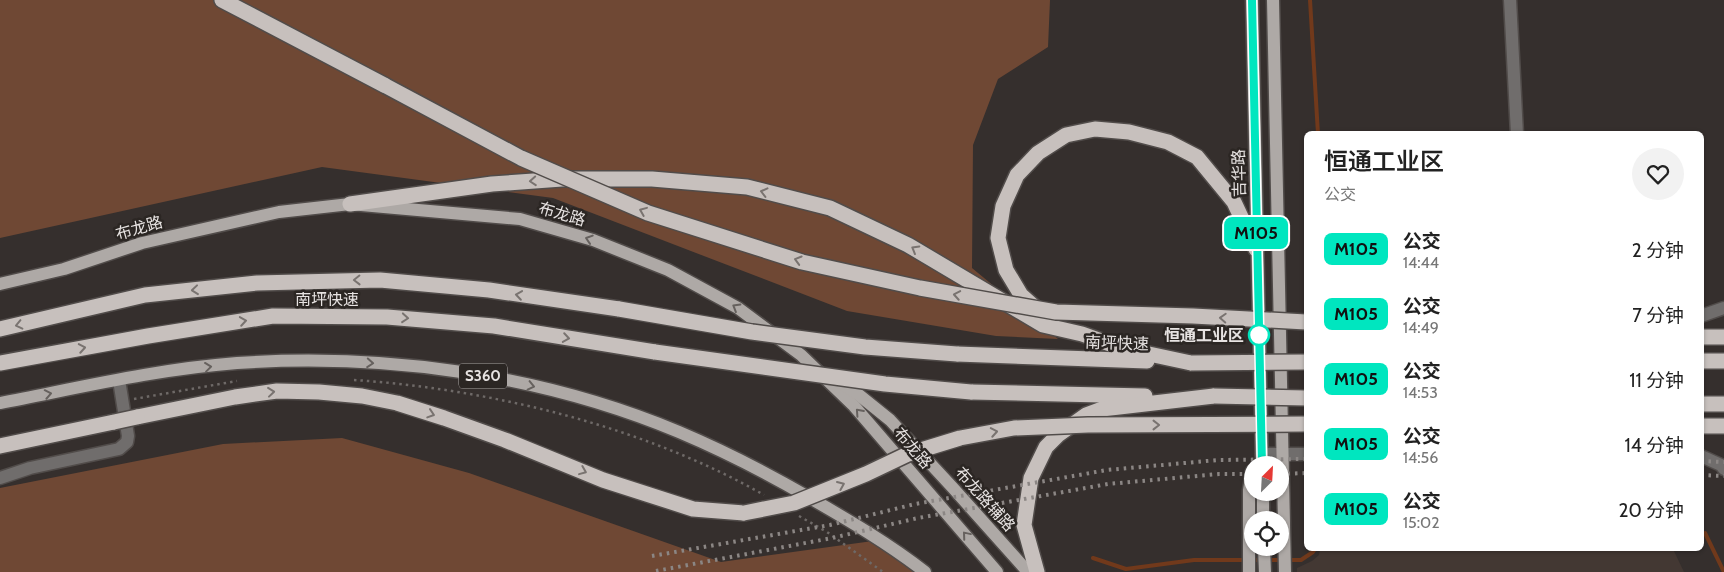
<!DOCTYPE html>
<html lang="zh">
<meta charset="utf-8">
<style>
body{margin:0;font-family:Cabin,"Noto Sans SC",sans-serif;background:#f2f2f2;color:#222;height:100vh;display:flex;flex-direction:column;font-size:19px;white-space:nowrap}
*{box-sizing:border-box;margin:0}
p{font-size:16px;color:#767676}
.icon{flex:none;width:28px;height:28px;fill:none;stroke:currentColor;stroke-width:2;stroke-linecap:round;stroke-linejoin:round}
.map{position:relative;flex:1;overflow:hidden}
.details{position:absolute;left:1304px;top:131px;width:400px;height:420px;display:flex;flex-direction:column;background:#fff;border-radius:8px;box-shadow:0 1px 4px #0004}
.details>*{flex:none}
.badge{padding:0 10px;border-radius:8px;font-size:18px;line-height:32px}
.needle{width:32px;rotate:24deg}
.fabs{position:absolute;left:1244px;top:456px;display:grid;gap:10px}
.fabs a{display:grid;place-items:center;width:45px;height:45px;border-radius:50%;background:#fff;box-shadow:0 1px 4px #0004;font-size:25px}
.map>.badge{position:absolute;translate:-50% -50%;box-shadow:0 0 0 2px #fff}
.round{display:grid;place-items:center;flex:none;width:52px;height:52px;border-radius:26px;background:#f2f2f2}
.headline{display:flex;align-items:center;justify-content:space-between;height:85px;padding:0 20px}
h1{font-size:24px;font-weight:600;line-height:38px}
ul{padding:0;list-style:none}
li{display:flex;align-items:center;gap:15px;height:65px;padding:0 20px}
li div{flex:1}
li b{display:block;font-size:19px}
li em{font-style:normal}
li .badge{min-width:55px;font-weight:700;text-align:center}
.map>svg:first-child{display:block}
.built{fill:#433833}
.green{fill:#6f4834}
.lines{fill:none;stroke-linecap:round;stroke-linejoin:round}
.stream{stroke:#71391b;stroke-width:4}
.minor-casing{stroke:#514c4a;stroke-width:15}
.major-casing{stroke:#514c4a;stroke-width:15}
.highway-casing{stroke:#514c4a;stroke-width:18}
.path{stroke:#6e6967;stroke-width:2.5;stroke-dasharray:2.5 4;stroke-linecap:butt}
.minor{stroke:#706d6c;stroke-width:12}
.major{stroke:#aea9a6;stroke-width:12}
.highway{stroke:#c7c0bd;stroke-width:15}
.rail{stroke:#8b8684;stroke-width:4;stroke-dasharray:2.5 5;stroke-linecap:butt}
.highway-bridge-casing{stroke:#514c4a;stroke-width:18;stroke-linecap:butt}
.highway-bridge{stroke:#c7c0bd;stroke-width:15}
.oneway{stroke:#797370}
.oneway2{stroke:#66615e}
.line-casing{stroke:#fff;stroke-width:11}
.line{stroke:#00e6bf;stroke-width:8}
.stop-dot{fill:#fff;stroke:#00e6bf;stroke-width:2.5}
.labels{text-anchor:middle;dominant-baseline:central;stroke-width:5;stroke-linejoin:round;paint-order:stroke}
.shield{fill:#2b2623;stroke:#afaaa9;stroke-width:1}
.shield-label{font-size:15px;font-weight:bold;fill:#e7e3e2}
.street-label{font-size:16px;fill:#e7e3e2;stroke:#2b2623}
.stop-label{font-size:16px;font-weight:bold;fill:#e7e3e2;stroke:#2b2623;text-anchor:end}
</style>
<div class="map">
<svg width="1724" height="572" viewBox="0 0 1724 572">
<rect width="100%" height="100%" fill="#352f2d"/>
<!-- built -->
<path class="built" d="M1320,549H1673L1684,572H1297V568L1312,561L1319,555Z"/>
<!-- green -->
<g class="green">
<path d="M0,0H1050L1048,47L998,79L973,145L972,268L1058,339L996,336L847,311L553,198L322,167L0,238Z"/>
<path d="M342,438L469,473L721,562L880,540L917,572H0V488L223,444Z"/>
</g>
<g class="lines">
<!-- stream -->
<g class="stream">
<path d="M1310,0L1318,134"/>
<path d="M1705,533L1724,572"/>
<path d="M1093,558L1126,569L1194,560H1301L1313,552L1315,549"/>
</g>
<defs>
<g id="minor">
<path d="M1510,0L1517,134"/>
<path d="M1701,316L1724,308"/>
<path d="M1262,454H1306"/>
<path d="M1701,456L1721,465L1724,469"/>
<path d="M0,478L30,468L119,449L127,442L128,436L119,380"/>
</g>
<g id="major">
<path d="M1252,0L1262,465"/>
<path d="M1273,0L1285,572"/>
<path d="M0,284L64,269L142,243L279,212L350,204L520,219L593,240L668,270L738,308L801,355L854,406L997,572"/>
<path d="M832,377L859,395L890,420L953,488L1028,572"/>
<path d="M0,403C78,388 157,369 237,363C385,353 540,374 679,432C724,451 767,473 810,498C850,521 889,544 925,572"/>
<path d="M1263,492V520"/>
<path d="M1264,548L1265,572"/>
<path d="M1249,572V490L1252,471"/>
</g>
<g id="highway">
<path d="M222,0L386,86"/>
<path d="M350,204L492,184L562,179H652L747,187L830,208L908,245L1043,325L1082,334L1121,348L1191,363"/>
<path d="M1039,311L1021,295L1006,270L998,238L1003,206L1017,175L1038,153L1066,135L1095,129L1129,132L1168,142L1197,157L1234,202L1256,249"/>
<path d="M0,329L145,295L257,283L380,280L489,290L619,309"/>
<path d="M1701,337H1724"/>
<path d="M957,354L1147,361"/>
<path d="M1701,361H1724"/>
<path d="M0,363L148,336L273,316L387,317L494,326L655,352"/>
<path d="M971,392L1145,396"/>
<path d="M1701,404H1724"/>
<path d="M137,417L235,397L277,391L319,392L362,396L397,403L444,418L505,440L603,480L693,509L744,513"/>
<path d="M1701,426H1724"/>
<path d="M0,446L114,422"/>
<path d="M1037,572L1024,525L1031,478L1046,447L1058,435L1086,415L1102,409L1214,396"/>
</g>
</defs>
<!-- minor casing -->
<use href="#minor" class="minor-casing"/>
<!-- major casing -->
<use href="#major" class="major-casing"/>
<!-- highway casing -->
<use href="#highway" class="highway-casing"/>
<!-- path -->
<g class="path">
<path d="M354,380C491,389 645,427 764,495"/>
<path d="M134,399L237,381"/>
<path d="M799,516L827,532L883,572"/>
</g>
<!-- minor -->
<use href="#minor" class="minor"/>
<!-- major -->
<use href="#major" class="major"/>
<!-- highway -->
<use href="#highway" class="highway"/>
<!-- rail -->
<g class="rail">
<path d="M1701,461L1724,462"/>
<path d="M1280,474L1306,473"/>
<path d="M1701,475L1724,476"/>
<path d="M652,556L830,525L915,504L1107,470L1218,460L1306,459"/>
<path d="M656,571L832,538L918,518L1108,484L1219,474H1252"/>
</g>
<defs>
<g id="highway-bridge">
<path d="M386,86L521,158L648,213L802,262L920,288L1056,312L1193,316L1306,322"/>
<path d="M619,309L752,332L865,347L957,354"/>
<path d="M655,352L885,384L971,392"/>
<path d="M1191,363L1306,362"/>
<path d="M1214,396L1306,398"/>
<path d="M114,422L137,417"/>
<path d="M744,513L794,503L866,474L908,454L960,438L1014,428L1088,425L1306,424"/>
</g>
</defs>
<!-- highway-bridge casing -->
<use href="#highway-bridge" class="highway-bridge-casing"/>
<!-- highway-bridge -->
<use href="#highway-bridge" class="highway-bridge"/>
</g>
<!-- one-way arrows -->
<defs><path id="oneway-chevron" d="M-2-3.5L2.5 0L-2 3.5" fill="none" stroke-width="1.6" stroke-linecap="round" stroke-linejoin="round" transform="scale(1.25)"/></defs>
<g class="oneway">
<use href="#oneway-chevron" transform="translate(533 181) rotate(176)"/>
<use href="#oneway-chevron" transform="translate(764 192) rotate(-166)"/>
<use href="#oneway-chevron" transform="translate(643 211) rotate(-158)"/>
<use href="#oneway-chevron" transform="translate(915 249) rotate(-150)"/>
<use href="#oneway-chevron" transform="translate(798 260) rotate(-164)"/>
<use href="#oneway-chevron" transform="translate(357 280) rotate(179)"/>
<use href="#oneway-chevron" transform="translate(195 290) rotate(174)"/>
<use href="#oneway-chevron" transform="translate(519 295) rotate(-172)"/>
<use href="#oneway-chevron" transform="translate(957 295) rotate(-170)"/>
<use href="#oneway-chevron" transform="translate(405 318) rotate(5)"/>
<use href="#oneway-chevron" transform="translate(1223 318) rotate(-177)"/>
<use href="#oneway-chevron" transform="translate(243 321) rotate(-9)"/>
<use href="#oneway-chevron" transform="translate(19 325) rotate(167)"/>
<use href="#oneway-chevron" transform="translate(566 338) rotate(9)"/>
<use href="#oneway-chevron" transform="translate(82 348) rotate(-10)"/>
<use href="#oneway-chevron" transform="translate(271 392) rotate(-6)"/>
<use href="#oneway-chevron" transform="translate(431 414) rotate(18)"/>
<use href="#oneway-chevron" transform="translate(1156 425)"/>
<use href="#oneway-chevron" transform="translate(994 432) rotate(-10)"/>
<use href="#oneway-chevron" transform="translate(583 471) rotate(22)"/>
<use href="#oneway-chevron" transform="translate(841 485) rotate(-23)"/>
</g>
<g class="oneway2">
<use href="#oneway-chevron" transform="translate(589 239) rotate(-162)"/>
<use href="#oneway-chevron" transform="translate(736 307) rotate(-149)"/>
<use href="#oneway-chevron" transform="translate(370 363) rotate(4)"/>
<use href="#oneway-chevron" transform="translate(208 367) rotate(-7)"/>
<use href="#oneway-chevron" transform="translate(531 386) rotate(13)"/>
<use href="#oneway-chevron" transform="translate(48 394) rotate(-11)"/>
<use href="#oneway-chevron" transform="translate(859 412) rotate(-132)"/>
<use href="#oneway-chevron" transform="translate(966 535) rotate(-130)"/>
</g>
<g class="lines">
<defs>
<path id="line" d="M1252,0L1262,465"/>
</defs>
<!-- line casing -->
<use href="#line" class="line-casing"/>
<!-- line -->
<use href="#line" class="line"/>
</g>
<!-- markers -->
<circle class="stop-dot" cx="1259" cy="335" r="10"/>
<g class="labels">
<!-- shield labels -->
<rect class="shield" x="459" y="363.5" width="48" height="25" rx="4"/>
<g class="shield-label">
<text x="483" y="376">S360</text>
</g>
<!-- street labels -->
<g class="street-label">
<text transform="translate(1239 173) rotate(-91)">吉华路</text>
<text transform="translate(562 214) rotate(16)">布龙路</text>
<text transform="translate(139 228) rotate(-16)">布龙路</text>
<text x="327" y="299">南坪快速</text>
<text transform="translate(1117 343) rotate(2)">南坪快速</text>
<text transform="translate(913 448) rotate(49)">布龙路</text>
<text transform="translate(985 499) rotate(48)">布龙路辅路</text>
</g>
<!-- stop labels -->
<g class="stop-label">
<text x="1244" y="335">恒通工业区</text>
</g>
</g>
</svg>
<div class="fabs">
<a><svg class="needle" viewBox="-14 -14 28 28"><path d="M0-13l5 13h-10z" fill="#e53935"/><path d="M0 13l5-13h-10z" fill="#767676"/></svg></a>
<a><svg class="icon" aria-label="locate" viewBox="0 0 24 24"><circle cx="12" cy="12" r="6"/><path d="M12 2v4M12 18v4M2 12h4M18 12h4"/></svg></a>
</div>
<b class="badge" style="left:1256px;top:233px;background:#00e6bf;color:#111">M105</b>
<section class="details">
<div class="headline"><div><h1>恒通工业区</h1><p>公交</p></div><a class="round"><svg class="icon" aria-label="heart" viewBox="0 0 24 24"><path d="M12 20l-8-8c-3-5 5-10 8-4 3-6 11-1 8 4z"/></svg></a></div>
<ul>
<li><span class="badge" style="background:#00e6bf;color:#111">M105</span><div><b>公交</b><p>14:44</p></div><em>2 分钟</em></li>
<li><span class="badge" style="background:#00e6bf;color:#111">M105</span><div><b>公交</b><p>14:49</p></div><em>7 分钟</em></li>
<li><span class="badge" style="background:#00e6bf;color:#111">M105</span><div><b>公交</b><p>14:53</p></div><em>11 分钟</em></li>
<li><span class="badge" style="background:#00e6bf;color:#111">M105</span><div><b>公交</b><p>14:56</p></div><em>14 分钟</em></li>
<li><span class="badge" style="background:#00e6bf;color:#111">M105</span><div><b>公交</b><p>15:02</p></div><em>20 分钟</em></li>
</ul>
</section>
</div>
